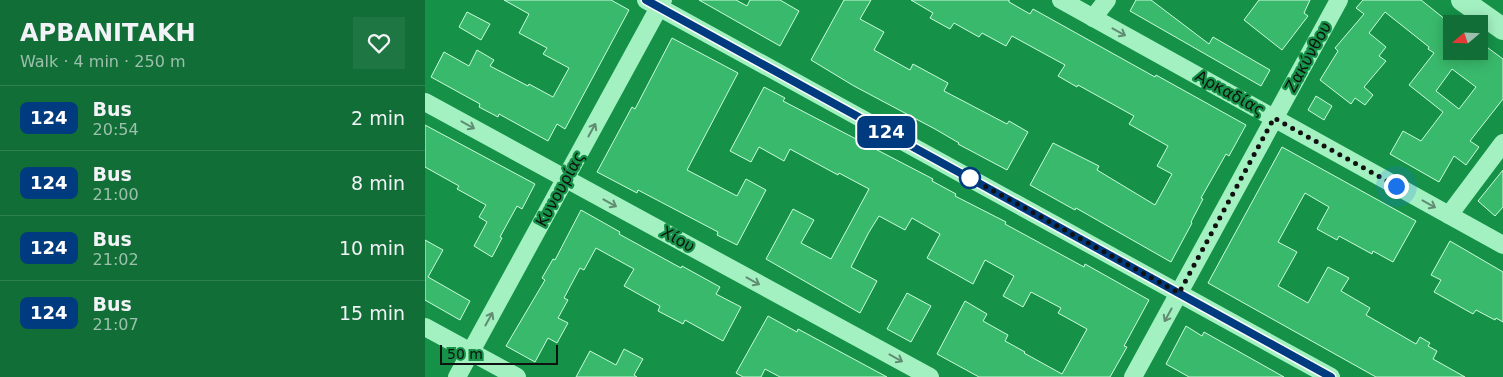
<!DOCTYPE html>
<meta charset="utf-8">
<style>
body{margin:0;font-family:"DejaVu Sans",sans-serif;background:#1e7642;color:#f1f3f6;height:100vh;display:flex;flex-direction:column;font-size:19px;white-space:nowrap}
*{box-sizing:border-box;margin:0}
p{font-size:16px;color:#9cc0ad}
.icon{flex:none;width:28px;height:28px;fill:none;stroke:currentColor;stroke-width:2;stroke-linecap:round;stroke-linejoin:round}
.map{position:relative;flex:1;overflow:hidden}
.sheet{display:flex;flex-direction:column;background:#106e36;width:425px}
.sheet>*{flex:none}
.badge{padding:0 10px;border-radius:8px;font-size:18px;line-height:32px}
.needle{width:32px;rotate:251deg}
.buttons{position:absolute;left:1018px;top:15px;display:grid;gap:10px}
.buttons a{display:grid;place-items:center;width:45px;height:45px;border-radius:0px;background:#106e36;box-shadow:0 2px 12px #0003;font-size:25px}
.scale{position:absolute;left:15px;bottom:12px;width:118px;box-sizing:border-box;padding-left:5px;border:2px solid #111;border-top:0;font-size:14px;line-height:18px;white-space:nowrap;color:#111;-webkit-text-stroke:4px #159248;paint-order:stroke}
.you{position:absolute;width:25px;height:25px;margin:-12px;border:4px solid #fff;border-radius:50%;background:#1a73e8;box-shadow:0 0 0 8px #1a73e833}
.map>.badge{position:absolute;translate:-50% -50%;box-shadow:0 0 0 2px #fff}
.round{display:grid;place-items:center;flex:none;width:52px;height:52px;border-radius:0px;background:#1e7642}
.summary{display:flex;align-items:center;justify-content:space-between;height:85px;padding:0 20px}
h1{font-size:24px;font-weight:700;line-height:38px}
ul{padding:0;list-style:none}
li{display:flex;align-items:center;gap:15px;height:65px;padding:0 20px;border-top:1px solid #308151}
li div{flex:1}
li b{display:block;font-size:19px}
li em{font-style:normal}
li .badge{min-width:55px;font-weight:700;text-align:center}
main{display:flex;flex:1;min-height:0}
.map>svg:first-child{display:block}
.building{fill:#39b96b;stroke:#cafcdd;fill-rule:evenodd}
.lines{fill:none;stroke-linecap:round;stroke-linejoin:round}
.minor{stroke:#a3f1c1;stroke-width:18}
.tertiary{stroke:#a3f1c1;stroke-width:22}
.oneway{stroke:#618c72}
.line-casing{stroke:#fff;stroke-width:11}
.line{stroke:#003b80;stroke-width:8}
.walk{stroke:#111;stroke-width:5;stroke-dasharray:0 9}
.stop-dot{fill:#fff;stroke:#003b80;stroke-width:2.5}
.labels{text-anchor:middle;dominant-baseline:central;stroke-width:4.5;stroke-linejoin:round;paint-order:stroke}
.street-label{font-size:16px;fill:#111;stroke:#159248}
</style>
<main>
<section class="sheet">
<div class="summary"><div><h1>ΑΡΒΑΝΙΤΑΚΗ</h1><p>Walk · 4 min · 250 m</p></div><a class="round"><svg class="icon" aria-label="heart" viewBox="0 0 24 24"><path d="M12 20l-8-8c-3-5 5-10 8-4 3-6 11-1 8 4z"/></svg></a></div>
<ul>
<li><span class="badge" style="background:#003b80;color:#fff">124</span><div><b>Bus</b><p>20:54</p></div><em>2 min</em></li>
<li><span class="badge" style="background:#003b80;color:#fff">124</span><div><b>Bus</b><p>21:00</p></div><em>8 min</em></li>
<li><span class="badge" style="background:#003b80;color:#fff">124</span><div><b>Bus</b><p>21:02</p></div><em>10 min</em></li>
<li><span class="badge" style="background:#003b80;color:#fff">124</span><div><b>Bus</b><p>21:07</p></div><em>15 min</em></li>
</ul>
</section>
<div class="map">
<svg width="1078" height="377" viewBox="0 0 1078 377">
<rect width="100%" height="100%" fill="#159248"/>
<!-- building -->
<g class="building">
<path d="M79,0H186L204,10L140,129L132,124L123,141L74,114L73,117L54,107L55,104L6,77L19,52L44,66L52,50L69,60L65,66L103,86L104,84L128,97L144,68L118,54L122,48L94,33L104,14Z"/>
<path d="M274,0H311L322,6L325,0H355L374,11L355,46Z"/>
<path d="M419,0H446L435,19L459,32L449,50L485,70L488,64L523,83L519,91L582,124L584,121L603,132L582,170L533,144L534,143L510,129L429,86L386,60Z"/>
<path d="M486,0H584V2L605,14L608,9L730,77L731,75L821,125L804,156L801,154L776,198L778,199L766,222L767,223L746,262L651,208L650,210L605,185L628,143L674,166L672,170L730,205L747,174L732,166L743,146L704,124L709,116L653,85L652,87L633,76L640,65L587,36L581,46L557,33L554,37L529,23L525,29L505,18L508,13Z"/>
<path d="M711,0H726L784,44L788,37L845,70L836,86L705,11Z"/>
<path d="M834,0H885L879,13L883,16L857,50L819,20Z"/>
<path d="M938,0H996L1026,24V51H1054L1055,42L1078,59V99L1045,141L1054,147L1041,165L1029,156L1014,182L965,154L978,131L996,141L1018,112L984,85L1009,53L1003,49L1004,47L960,12L944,33L961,47L954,56L961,61L939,87L948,95L940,105L930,98L926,104L895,80L913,51L910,48L939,14L931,8ZM1027,69L1051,87L1034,109L1011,91Z"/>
<path d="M42,12L65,24L56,40L34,27Z"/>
<path d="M247,38L313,73L262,170L312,196L321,179L341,190L312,245L292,235L293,232L213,190L212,193L172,172L207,107L210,109Z"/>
<path d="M339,87L360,98L358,101L508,179L507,181L531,194L530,196L581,222L580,224L659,267L660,264L724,300L699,346L702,347L685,377H554L512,354L540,301L562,314L558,321L583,335L580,341L600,352L599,353L637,374L662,329L633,313L636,308L606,292L598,307L578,296L589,276L560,260L548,284L502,258L515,234L487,218L480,230L454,216L444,232L426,267L452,281L435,313L341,259L368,209L389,220L376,243L406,259L444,189L414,173L413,175L365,149L359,161L334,147L326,162L305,151Z"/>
<path d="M891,96L907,106L899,120L883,110Z"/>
<path d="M0,125L110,184L97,209L92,206L75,237L77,238L67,257L49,246L62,222L54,217L61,205L32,189L34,186L0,167Z"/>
<path d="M857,147L991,221L968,262L948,251L947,254L914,236L912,240L892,229L904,207L880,193L853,242L872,252L853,286L883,303L903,267L924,278L916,291L945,308L941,315L991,344L995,337L1005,343L1003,346L1012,351L1008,359L1040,377H951L783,283Z"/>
<path d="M1078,170V207L1070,216L1053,201Z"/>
<path d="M156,210L195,232L194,234L256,268L257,266L295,287L291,294L316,307L298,341L260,320L258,324L233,311L235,306L199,286L209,269L171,248L159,270L155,268L139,298L143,300L133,318L143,323L132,343L123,338L110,362L81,346L120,280L117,278L128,259L130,260Z"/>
<path d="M0,240L18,250L3,277L45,301L35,320L0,300Z"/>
<path d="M1025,241L1078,272V322L1071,318L1070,320L1051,310L1048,314L1009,292L1016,280L1006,275Z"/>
<path d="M482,293L506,306L486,342L462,329Z"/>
<path d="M343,316L372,332L373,329L462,377H355L340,369L336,377H318L311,373Z"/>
<path d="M761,326L777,336L779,332L859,377H764L741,364Z"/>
<path d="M199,349L218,359L209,375L212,377H151L165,351L191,365Z"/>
</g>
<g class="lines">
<!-- minor -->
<g class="minor">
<path d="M221,0L906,377"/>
<path d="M636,0L1078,245"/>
<path d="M668,18L682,0"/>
<path d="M0,102L505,377"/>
<path d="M1024,215L1078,143"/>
<path d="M0,327L92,377"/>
<path d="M32,377L238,0"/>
<path d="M708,377L914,0"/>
</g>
<!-- tertiary -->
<path class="tertiary" d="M1037,0L1078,29"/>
</g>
<!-- one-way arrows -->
<defs><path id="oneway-shaft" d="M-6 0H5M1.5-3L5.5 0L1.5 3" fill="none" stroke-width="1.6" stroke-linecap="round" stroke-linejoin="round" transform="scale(1.25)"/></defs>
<g class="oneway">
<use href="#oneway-shaft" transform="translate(694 32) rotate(29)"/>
<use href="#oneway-shaft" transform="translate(43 125) rotate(29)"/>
<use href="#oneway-shaft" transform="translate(167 130) rotate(-61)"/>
<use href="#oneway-shaft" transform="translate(185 203) rotate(29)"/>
<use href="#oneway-shaft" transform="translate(1004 204) rotate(29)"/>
<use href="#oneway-shaft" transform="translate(328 281) rotate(29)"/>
<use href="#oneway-shaft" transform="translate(743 315) rotate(119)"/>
<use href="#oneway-shaft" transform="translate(64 319) rotate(-61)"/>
<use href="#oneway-shaft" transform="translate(471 358) rotate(29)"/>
</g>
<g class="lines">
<defs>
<path id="line" d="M221,0L906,377"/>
</defs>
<!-- line casing -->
<use href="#line" class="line-casing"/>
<!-- line -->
<use href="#line" class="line"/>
<!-- walk -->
<path class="walk" d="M545,178L754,293L849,118L971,186"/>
</g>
<!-- markers -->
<circle class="stop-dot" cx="545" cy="178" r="10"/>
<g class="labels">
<!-- street labels -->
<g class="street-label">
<text transform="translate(883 57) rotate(-61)">Ζακύνθου</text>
<text transform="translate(805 93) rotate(29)">Αρκαδίας</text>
<text transform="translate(135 189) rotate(-61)">Κυνουρίας</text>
<text transform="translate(253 239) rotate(29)">Χίου</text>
</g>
</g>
</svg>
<div class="buttons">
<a><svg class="needle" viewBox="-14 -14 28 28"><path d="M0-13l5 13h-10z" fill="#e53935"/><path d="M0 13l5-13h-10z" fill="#9cc0ad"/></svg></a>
</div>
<div class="scale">50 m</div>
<div class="you" style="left:971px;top:186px"></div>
<b class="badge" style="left:461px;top:132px;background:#003b80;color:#fff">124</b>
</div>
</main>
